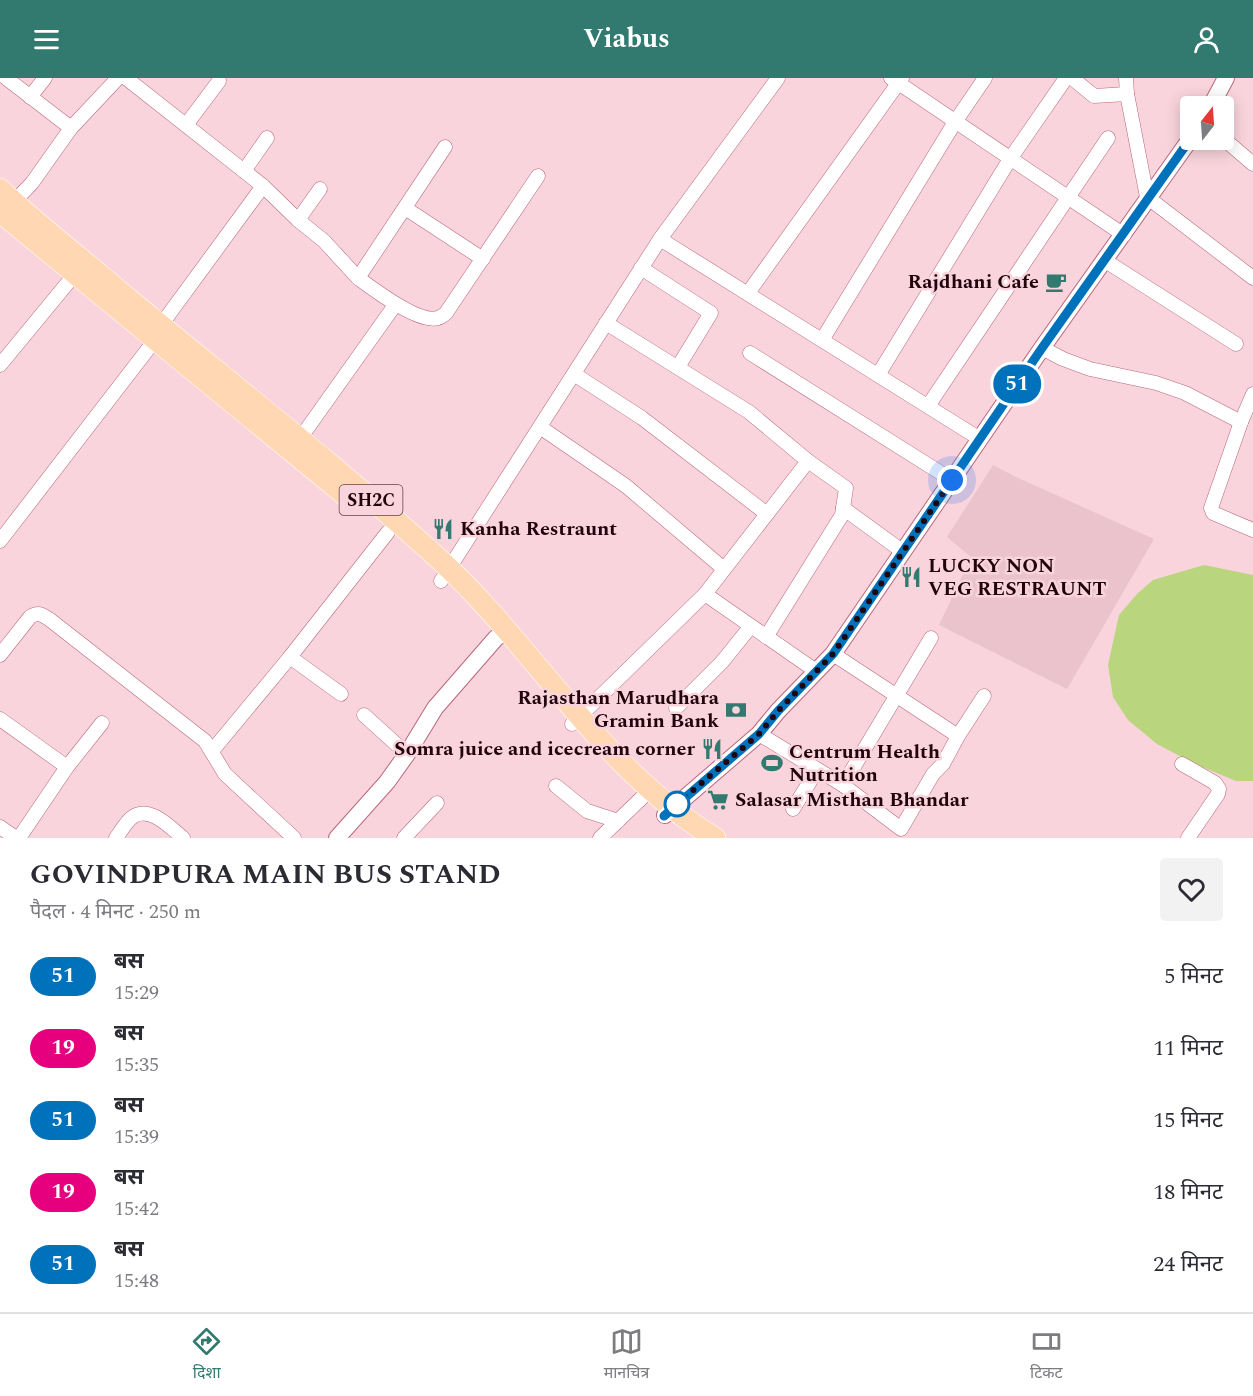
<!DOCTYPE html>
<html lang="hi">
<meta charset="utf-8">
<style>
body{margin:0;font-family:Spectral,"Noto Sans Devanagari",serif;background:#f2f2f3;color:#2b2b33;height:100vh;display:flex;flex-direction:column;font-size:22px;white-space:nowrap}
*{box-sizing:border-box;margin:0}
p{font-size:20px;color:#7c7c81}
.icon{flex:none;width:33px;height:33px;fill:none;stroke:currentColor;stroke-width:2;stroke-linecap:round;stroke-linejoin:round}
.map{position:relative;height:760px;overflow:hidden}
.details{display:flex;flex-direction:column;background:#fff;flex:1}
.details>*{flex:none}
.badge{padding:0 12px;border-radius:20px;font-size:21px;line-height:39px}
.needle{width:39px;rotate:17deg}
.controls{position:absolute;left:1180px;top:18px;display:grid;gap:12px}
.controls a{display:grid;place-items:center;width:54px;height:54px;border-radius:6px;background:#fff;box-shadow:0 3px 15px #0003;font-size:30px}
.you{position:absolute;width:30px;height:30px;margin:-15px;border:4px solid #fff;border-radius:50%;background:#1a73e8;box-shadow:0 0 0 9px #1a73e833}
.map>.badge{position:absolute;translate:-50% -50%;box-shadow:0 0 0 3px #fff}
.round{display:grid;place-items:center;flex:none;width:63px;height:63px;border-radius:6px;background:#f2f2f3}
.overview{display:flex;align-items:center;justify-content:space-between;height:102px;padding:0 30px}
h1{font-size:28px;font-weight:700;line-height:45px}
ul{padding:0;list-style:none}
li{display:flex;align-items:center;gap:18px;height:72px;padding:0 30px}
li div{flex:1}
li b{display:block;font-size:22px}
li em{font-style:normal}
li .badge{min-width:66px;font-weight:700;text-align:center}
header{display:flex;justify-content:space-between;align-items:center;height:78px;padding:0 30px;background:#32796f;color:#fff;font-size:27px;font-weight:700}
.tab-bar{display:flex;justify-content:space-around;align-items:center;height:84px;border-top:2px solid #e1e1e2;background:#fff;font-size:16px;color:#7c7c81}
.tab-bar a{display:grid;justify-items:center;gap:3px}
.tab-bar .active{color:#32796f}
.map>svg:first-child{display:block}
.built{fill:#ebc3cc}
.pitch{fill:#b9d57d}
.lines{fill:none;stroke-linecap:round;stroke-linejoin:round}
.minor-casing{stroke:#b9677d;stroke-width:15}
.tertiary-casing{stroke:#b9677d;stroke-width:18}
.primary-casing{stroke:#fff;stroke-width:22}
.minor{stroke:#fff;stroke-width:14}
.tertiary{stroke:#fff;stroke-width:16}
.primary{stroke:#ffd7b2;stroke-width:21}
.line-casing{stroke:#fff;stroke-width:14}
.line{stroke:#0072bc;stroke-width:9}
.walk{stroke:#21040d;stroke-width:6;stroke-dasharray:0 10.8}
.stop-dot{fill:#fff;stroke:#0072bc;stroke-width:3}
.labels{text-anchor:middle;dominant-baseline:central;stroke-width:5;stroke-linejoin:round;paint-order:stroke}
.shield{fill:#f9d4dc;stroke:#62424b;stroke-width:1.5}
.shield-label{font-size:18px;font-weight:bold;fill:#21040d}
.poi-label{font-size:20px;font-weight:bold;fill:#21040d;stroke:#f9d4dc;text-anchor:start}
</style>
<header><svg class="icon" aria-label="menu" viewBox="0 0 24 24"><path d="M4 6h16M4 12h16M4 18h16"/></svg>Viabus<svg class="icon" aria-label="person" viewBox="0 0 24 24"><circle cx="12" cy="8" r="4"/><path d="M4 21q1-7 8-7t8 7"/></svg></header>
<div class="map">
<svg width="1253" height="760" viewBox="0 0 1253 760">
<rect width="100%" height="100%" fill="#f9d4dc"/>
<!-- built -->
<path class="built" d="M993,387L1016,399L1154,461L1067,611L939,547L971,479L947,459Z"/>
<!-- pitch -->
<path class="pitch" d="M1204,487L1253,497V703H1236L1195,686L1157,666L1128,642L1113,619L1108,587L1119,537L1137,516L1153,502Z"/>
<g class="lines">
<defs>
<g id="minor">
<path d="M6,0L71,50"/>
<path d="M126,0L263,108L298,142L324,163L358,200"/>
<path d="M891,0L1124,157"/>
<path d="M1072,0L1094,18L1127,16"/>
<path d="M1126,0L1127,16L1147,119L1253,200"/>
<path d="M30,19L45,0"/>
<path d="M186,47L219,3"/>
<path d="M1224,61L1253,86"/>
<path d="M445,69L358,200C373,211 419,246 438,240C439,240 444,237 446,235L538,98"/>
<path d="M244,93L267,60"/>
<path d="M8,130L32,105L71,50L118,0"/>
<path d="M405,130L483,181"/>
<path d="M298,142L320,111"/>
<path d="M660,161L980,361"/>
<path d="M1104,182L1236,266"/>
<path d="M641,190L711,235L678,289"/>
<path d="M748,215L902,0"/>
<path d="M606,245L749,334L808,383L846,410L842,437L766,559"/>
<path d="M161,247L263,108"/>
<path d="M822,262L955,44L985,0"/>
<path d="M1042,270L1063,281L1090,291L1156,305L1185,315L1241,344"/>
<path d="M750,275L952,402"/>
<path d="M0,287L75,196"/>
<path d="M574,296L642,340L767,436"/>
<path d="M878,297L1010,81L1066,0"/>
<path d="M1253,316L1241,344L1211,430L1213,435L1253,452"/>
<path d="M928,328L1108,60"/>
<path d="M540,349L626,408L724,491"/>
<path d="M299,362L395,227"/>
<path d="M843,430L902,473"/>
<path d="M0,463L155,262"/>
<path d="M441,503L660,161L778,0"/>
<path d="M705,516L816,593"/>
<path d="M833,576L958,658L984,618"/>
<path d="M0,577L30,539C38,534 41,536 49,541L205,663L225,696L294,760"/>
<path d="M290,579L341,616"/>
<path d="M676,630L722,584L751,548"/>
<path d="M364,637L407,676"/>
<path d="M0,641L67,689"/>
<path d="M572,646L705,516L808,383"/>
<path d="M759,656L843,707L901,751L933,696L943,686L958,658"/>
<path d="M212,673L290,579L388,454"/>
<path d="M1182,686L1215,705L1219,711L1218,716L1188,760"/>
<path d="M843,707L931,560"/>
<path d="M556,708L587,733L618,743"/>
<path d="M793,731L817,692"/>
<path d="M0,749L16,760"/>
<path d="M19,760L67,689L102,645"/>
<path d="M116,760C121,753 127,742 134,738C151,728 171,750 183,760"/>
<path d="M404,760L437,725"/>
<path d="M600,760L651,711"/>
</g>
<g id="tertiary">
<path d="M1211,28L1226,0"/>
<path d="M665,737L759,656L778,633L833,576L1042,270L1191,60"/>
<path d="M337,760L387,704L407,676L435,630L496,560L507,552"/>
</g>
<g id="primary">
<path d="M0,111C37,147 79,178 118,212C225,301 336,387 439,481C535,569 601,691 715,760"/>
<path d="M0,134L346,418"/>
</g>
</defs>
<!-- minor casing -->
<use href="#minor" class="minor-casing"/>
<!-- tertiary casing -->
<use href="#tertiary" class="tertiary-casing"/>
<!-- primary casing -->
<use href="#primary" class="primary-casing"/>
<!-- minor -->
<use href="#minor" class="minor"/>
<!-- tertiary -->
<use href="#tertiary" class="tertiary"/>
<!-- primary -->
<use href="#primary" class="primary"/>
</g>
<g class="lines">
<defs>
<path id="line" d="M664,738L759,656L778,633L833,576L1042,270L1191,60"/>
</defs>
<!-- line casing -->
<use href="#line" class="line-casing"/>
<!-- line -->
<use href="#line" class="line"/>
<!-- walk -->
<path class="walk" d="M677,726L759,656L778,633L833,576L952,402"/>
</g>
<!-- icons -->
<defs>
<symbol id="cafe-bare" viewBox="-9 -9 18 18"><path d="M-5.5-4.5H6V0H3Q3 3.5 0 3.5H-2.5Q-5.5 3.5-5.5 0ZM3-3.2v2h1.7v-2ZM-6 4.5H4V6H-6Z" fill="#32796f" stroke="#f9d4dc" stroke-width="2.5" paint-order="stroke"/></symbol>
<symbol id="restaurant-bare" viewBox="-9 -9 18 18"><path d="M-5-6h1v4h1v-4h1v4h1v-4h1v5L-1.5 .5V6h-2V.5L-5-1ZM5-6V6H3V1.5H1.5Q1.5-4 5-6Z" fill="#32796f" stroke="#f9d4dc" stroke-width="2.5" paint-order="stroke"/></symbol>
<symbol id="bank-bare" viewBox="-9 -9 18 18"><path d="M-6-4H6V4H-6ZM0-2.3a2.3 2.3 0 1 0 0 4.6a2.3 2.3 0 1 0 0-4.6Z" fill="#32796f" stroke="#f9d4dc" stroke-width="2.5" paint-order="stroke"/></symbol>
<symbol id="stadium-bare" viewBox="-9 -9 18 18"><path d="M0-5a6.5 5 0 1 0 0 10a6.5 5 0 1 0 0-10ZM-3.5-1.8h7v3.6h-7Z" fill="#32796f" stroke="#f9d4dc" stroke-width="2.5" paint-order="stroke"/></symbol>
<symbol id="supermarket-bare" viewBox="-9 -9 18 18"><path d="M-6-5.5h2.5l.6 2H6L4.5 2H-2.5L-4.4-4H-6ZM-1.5 3.2a1.3 1.3 0 1 0 .1 0ZM3 3.2a1.3 1.3 0 1 0 .1 0Z" fill="#32796f" stroke="#f9d4dc" stroke-width="2.5" paint-order="stroke"/></symbol>
</defs>
<g fill-rule="evenodd">
<use href="#cafe-bare" x="1041" y="189" width="30" height="30"/>
<use href="#restaurant-bare" x="428" y="436" width="30" height="30"/>
<use href="#restaurant-bare" x="896" y="484" width="30" height="30"/>
<use href="#bank-bare" x="721" y="617" width="30" height="30"/>
<use href="#restaurant-bare" x="697" y="656" width="30" height="30"/>
<use href="#stadium-bare" x="757" y="670" width="30" height="30"/>
<use href="#supermarket-bare" x="703" y="707" width="30" height="30"/>
</g>
<!-- markers -->
<circle class="stop-dot" cx="677" cy="726" r="12"/>
<g class="labels">
<!-- shield labels -->
<rect class="shield" x="339.5" y="407" width="63" height="30" rx="4.5"/>
<g class="shield-label">
<text x="371" y="422">SH2C</text>
</g>
<!-- poi labels -->
<g class="poi-label">
<text x="1039" y="204" text-anchor="end">Rajdhani Cafe</text>
<text x="460" y="451">Kanha Restraunt</text>
<text x="928" y="488">LUCKY NON<tspan x="928" dy="23">VEG RESTRAUNT</tspan></text>
<text x="719" y="620" text-anchor="end">Rajasthan Marudhara<tspan x="719" dy="23">Gramin Bank</tspan></text>
<text x="695" y="671" text-anchor="end">Somra juice and icecream corner</text>
<text x="789" y="674">Centrum Health<tspan x="789" dy="23">Nutrition</tspan></text>
<text x="735" y="722">Salasar Misthan Bhandar</text>
</g>
</g>
</svg>
<div class="controls">
<a><svg class="needle" viewBox="-14 -14 28 28"><path d="M0-13l5 13h-10z" fill="#e53935"/><path d="M0 13l5-13h-10z" fill="#7c7c81"/></svg></a>
</div>
<div class="you" style="left:952px;top:402px"></div>
<b class="badge" style="left:1017px;top:306px;background:#0072bc;color:#fff">51</b>
</div>
<section class="details">
<div class="overview"><div><h1>GOVINDPURA MAIN BUS STAND</h1><p>पैदल · 4 मिनट · 250 m</p></div><a class="round"><svg class="icon" aria-label="heart" viewBox="0 0 24 24"><path d="M12 20l-8-8c-3-5 5-10 8-4 3-6 11-1 8 4z"/></svg></a></div>
<ul>
<li><span class="badge" style="background:#0072bc;color:#fff">51</span><div><b>बस</b><p>15:29</p></div><em>5 मिनट</em></li>
<li><span class="badge" style="background:#e6007e;color:#fff">19</span><div><b>बस</b><p>15:35</p></div><em>11 मिनट</em></li>
<li><span class="badge" style="background:#0072bc;color:#fff">51</span><div><b>बस</b><p>15:39</p></div><em>15 मिनट</em></li>
<li><span class="badge" style="background:#e6007e;color:#fff">19</span><div><b>बस</b><p>15:42</p></div><em>18 मिनट</em></li>
<li><span class="badge" style="background:#0072bc;color:#fff">51</span><div><b>बस</b><p>15:48</p></div><em>24 मिनट</em></li>
</ul>
</section>
<nav class="tab-bar">
<a class="active"><svg class="icon" aria-label="directions" viewBox="0 0 24 24"><path d="M12 3l9 9-9 9-9-9zM9 14v-3h6M13 9l2 2-2 2"/></svg>दिशा</a>
<a><svg class="icon" aria-label="map" viewBox="0 0 24 24"><path d="M3 6l6-2 6 2 6-2v14l-6 2-6-2-6 2zM9 4v14M15 6v14"/></svg>मानचित्र</a>
<a><svg class="icon" aria-label="tickets" viewBox="0 0 24 24"><path d="M3 7h18v10H3zM15 7v10"/></svg>टिकट</a>
</nav>
